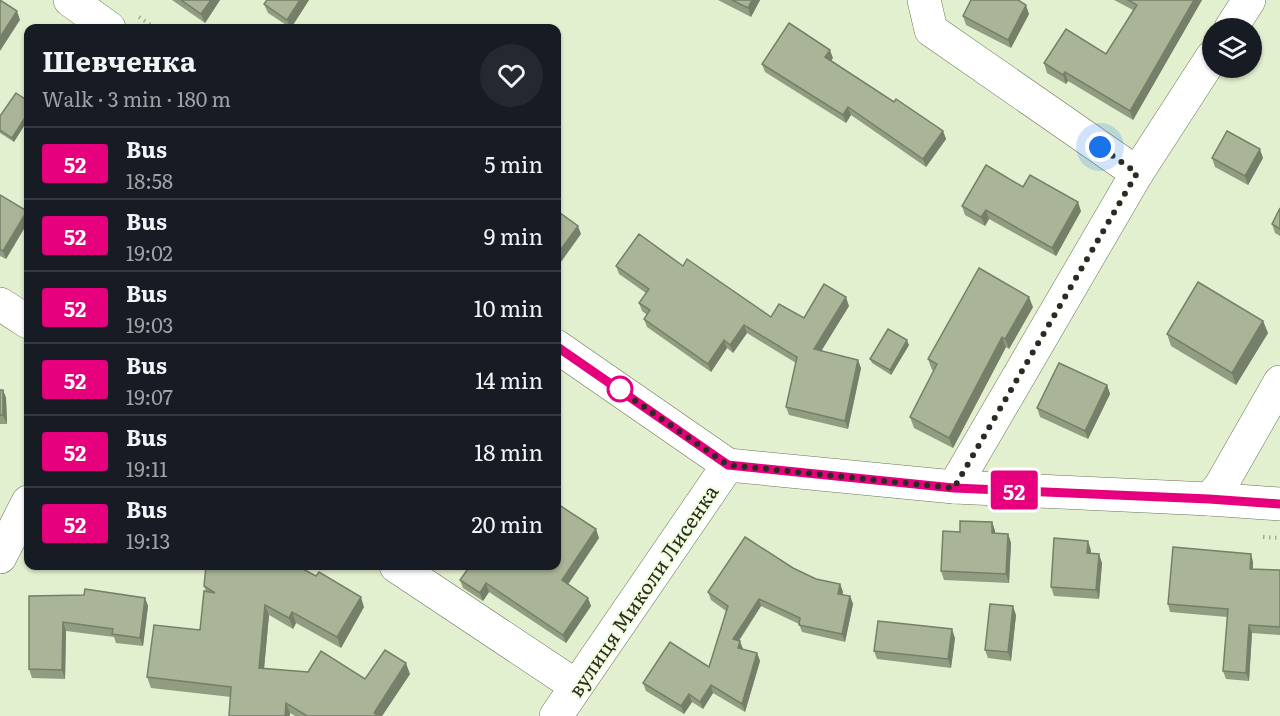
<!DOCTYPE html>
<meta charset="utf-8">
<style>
body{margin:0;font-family:Literata,serif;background:#242831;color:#f1f3f6;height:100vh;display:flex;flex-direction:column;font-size:22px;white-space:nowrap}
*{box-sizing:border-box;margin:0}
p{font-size:20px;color:#9ea1a6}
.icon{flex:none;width:33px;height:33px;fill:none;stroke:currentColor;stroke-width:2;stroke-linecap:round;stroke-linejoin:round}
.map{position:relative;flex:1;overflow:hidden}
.panel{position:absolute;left:24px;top:24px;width:537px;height:546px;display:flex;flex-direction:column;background:#171b24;border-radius:12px;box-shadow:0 2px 4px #0004}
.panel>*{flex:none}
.badge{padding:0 12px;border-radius:4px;font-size:21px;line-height:39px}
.fabs{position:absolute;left:1202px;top:18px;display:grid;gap:12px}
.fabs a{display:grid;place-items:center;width:60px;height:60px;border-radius:50%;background:#171b24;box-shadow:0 2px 4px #0004;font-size:30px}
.you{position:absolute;width:30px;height:30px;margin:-15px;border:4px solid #fff;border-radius:50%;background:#1a73e8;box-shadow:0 0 0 9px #1a73e833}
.map>.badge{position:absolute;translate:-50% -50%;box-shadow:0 0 0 3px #fff}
.round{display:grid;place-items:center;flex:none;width:63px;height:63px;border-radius:32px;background:#242831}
.headline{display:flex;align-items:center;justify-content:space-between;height:102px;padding:0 18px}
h1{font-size:28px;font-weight:700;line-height:45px}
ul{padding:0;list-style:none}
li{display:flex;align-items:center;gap:18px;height:72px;padding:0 18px;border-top:2px solid #363941}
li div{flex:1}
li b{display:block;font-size:22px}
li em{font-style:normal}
li .badge{min-width:66px;font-weight:700;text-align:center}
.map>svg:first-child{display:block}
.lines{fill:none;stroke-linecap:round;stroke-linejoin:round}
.minor-casing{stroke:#697456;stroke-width:34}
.path{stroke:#a2ac92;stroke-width:4;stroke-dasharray:1.5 4.5;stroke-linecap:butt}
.minor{stroke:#fff;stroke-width:33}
.wall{fill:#919c81}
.shaded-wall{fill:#767f69}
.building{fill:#a9b596;stroke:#767f69;stroke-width:1.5}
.line-casing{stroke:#fff;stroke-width:14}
.line{stroke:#e6007e;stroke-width:9}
.walk{stroke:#282d21;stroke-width:6;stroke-dasharray:0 10.8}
.stop-dot{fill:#fff;stroke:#e6007e;stroke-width:3}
.labels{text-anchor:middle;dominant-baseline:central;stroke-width:4.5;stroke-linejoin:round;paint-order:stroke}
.street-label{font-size:20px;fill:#282d21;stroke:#f0fddc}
</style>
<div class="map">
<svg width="1280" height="716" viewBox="0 0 1280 716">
<rect width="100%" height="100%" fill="#e3f0cf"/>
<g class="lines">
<defs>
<g id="minor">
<path d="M70,0L109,28"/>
<path d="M924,0L931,30L1137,173"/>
<path d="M1231,28L1249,0"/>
<path d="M0,304L28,322"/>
<path d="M556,346L728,465L954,487L1209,499L1280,504"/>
<path d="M954,487L1137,173L1212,57"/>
<path d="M1209,499L1220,487L1280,382"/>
<path d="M0,557L28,502"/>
<path d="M396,566L576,686"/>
<path d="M556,716L728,465"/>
</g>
</defs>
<!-- minor casing -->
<use href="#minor" class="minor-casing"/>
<!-- path -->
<g class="path">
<path d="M139,17L155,28"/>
<path d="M1263,537L1280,538"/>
</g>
<!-- minor -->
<use href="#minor" class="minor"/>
</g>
<!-- wall -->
<g class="wall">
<path d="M172,0H220L205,23Z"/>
<path d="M309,0L291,28L268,13L264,4Z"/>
<path d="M718,0H760L751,17Z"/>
<path d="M1114,0H1202L1133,120L1068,81L1066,84L1047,73L1044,63L1106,54L1133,10Z"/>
<path d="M1029,14L1011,48L966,25L963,16Z"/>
<path d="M833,58L831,60L894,102L943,131L946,139L926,167L851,115L846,123L765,72L762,64Z"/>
<path d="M16,93L14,142L0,133V116Z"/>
<path d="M1212,158H1263L1248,185L1215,167Z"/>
<path d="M1023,187L1081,211L1056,256L989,219L985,226L965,215L962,206Z"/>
<path d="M0,195L28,216V222L6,259L0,256Z"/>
<path d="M1280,208V236L1275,233L1272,224Z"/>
<path d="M616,266H683L771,317L804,318L849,306L821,351L861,368L848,429L789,415L786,407L796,363L747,333L733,353L727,348L711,372L647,327L644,319L647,315L642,311L639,303L646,293L619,274Z"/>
<path d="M1033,307L1009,349L1006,347L953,448L914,428L910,417L934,371L932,370L928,359Z"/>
<path d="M1263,321L1268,333L1236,385L1171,346L1167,334Z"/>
<path d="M909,345L891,375L872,363L870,359Z"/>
<path d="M1107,385L1110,394L1088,439L1040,417L1037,408Z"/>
<path d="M0,390H3L6,398L7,424H0Z"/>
<path d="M992,522L995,531V533L1008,534L1011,543L1009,583L944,580L941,571L960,532Z"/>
<path d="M599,538L568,584L591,606L566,643L489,592L483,601L463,588L460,580L468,568L464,566H556Z"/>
<path d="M1091,550V554L1102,563L1099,599L1054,596L1051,587Z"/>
<path d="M1253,562V569L1280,570V635L1252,633L1249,681L1226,679L1223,671L1227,617L1170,612L1168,604Z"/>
<path d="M793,568L816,579L840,584L843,592L842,595L850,596L853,604L845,642L802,632L799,624L761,606L739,641L743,649L757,653L760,661L745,712L713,693L703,709L692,702L684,714L646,691L643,683L709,667L726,611L711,600L708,592Z"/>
<path d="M204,586L364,607L341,648L296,623L293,629L269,615L264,669L365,679L410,674L382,716H295L290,713V716H229L231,697L151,688L147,677L200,630L206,591Z"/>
<path d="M29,596L145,598L148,606L143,646L116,643L114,637L66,631L65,679L32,678L29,669Z"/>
<path d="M1016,615L1011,661L988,658L985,650Z"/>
<path d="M955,638L951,668L877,659L874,651Z"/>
</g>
<!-- shaded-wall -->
<g class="shaded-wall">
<path d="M211,0H220L205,23L201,14Z"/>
<path d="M300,0H309L291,28L287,20Z"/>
<path d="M752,0H760L751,17L748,8Z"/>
<path d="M1194,0H1202L1133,120L1130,111Z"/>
<path d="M1026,5L1029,14L1011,48L1008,40Z"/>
<path d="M17,11L20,20L0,51V37Z"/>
<path d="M830,50L833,58L828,65L825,57Z"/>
<path d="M1065,72L1068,81L1066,84L1063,75Z"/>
<path d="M848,107L851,115L846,123L843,115Z"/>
<path d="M28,113V120L14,142L12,138Z"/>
<path d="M943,131L946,139L926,167L923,159Z"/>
<path d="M1260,149L1263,158L1248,185L1245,176Z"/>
<path d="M1078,202L1081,211L1056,256L1052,248Z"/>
<path d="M986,210L989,219L985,226L981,217Z"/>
<path d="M27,211L28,216V222L6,259L3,251Z"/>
<path d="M578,226L581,234L556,269V256Z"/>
<path d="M846,297L849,306L817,358L814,349Z"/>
<path d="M1029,297L1033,307L1009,349L1005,339Z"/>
<path d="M1263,321L1268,333L1236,385L1232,373Z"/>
<path d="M744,325L747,333L733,353L730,345Z"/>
<path d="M1002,337L1006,347L953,448L949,438Z"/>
<path d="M724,340L727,348L711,372L708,364Z"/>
<path d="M907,340L909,345L891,375L890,370Z"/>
<path d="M858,360L861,368L848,429L845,421Z"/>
<path d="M1107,385L1110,394L1088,439L1085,431Z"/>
<path d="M3,390L6,398L7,424L3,415Z"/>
<path d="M992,522L995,531V542L992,533Z"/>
<path d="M596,529L599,538L565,589L562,580Z"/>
<path d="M1008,534L1011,543L1009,583L1006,574Z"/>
<path d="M1088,541L1091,550L1090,562L1087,553Z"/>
<path d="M1099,554L1102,563L1099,599L1096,590Z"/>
<path d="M1251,554L1253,562L1252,577L1250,569Z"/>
<path d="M486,583L489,592L483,601L480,593Z"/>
<path d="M840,584L843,592L841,602L838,594Z"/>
<path d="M850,596L853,604L845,642L842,634Z"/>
<path d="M361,597L364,607L341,648L337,637Z"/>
<path d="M145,598L148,606L143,646L140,638Z"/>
<path d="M588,598L591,606L566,643L563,635Z"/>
<path d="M759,599L761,606L735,646L733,639Z"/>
<path d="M265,605L269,615L263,679L259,668Z"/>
<path d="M1013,606L1016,615L1011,661L1008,652Z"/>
<path d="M292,612L296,623L293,629L289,618Z"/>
<path d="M63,622L66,631L65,679L62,670Z"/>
<path d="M1249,625L1252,633L1249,681L1246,673Z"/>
<path d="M952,629L955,638L951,668L948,659Z"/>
<path d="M740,641L743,649L738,648Z"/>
<path d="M757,653L760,661L745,712L742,704Z"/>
<path d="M406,663L410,674L382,716H375L374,713Z"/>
<path d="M711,685L713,693L703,709L700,702Z"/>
<path d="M689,694L692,702L684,714L681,706Z"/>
<path d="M286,703L290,713V716H285Z"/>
</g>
<!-- building -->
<g class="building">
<path d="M0,0L17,11L0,37Z"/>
<path d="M181,0H211L201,14Z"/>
<path d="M267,0H300L287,20L264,4Z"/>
<path d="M732,0H752L748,8Z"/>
<path d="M971,0H1018L1026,5L1008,40L963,16Z"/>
<path d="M1128,0H1194L1130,111L1065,72L1063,75L1044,63L1066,29L1106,54L1137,5Z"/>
<path d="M789,23L830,50L825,57L894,102L896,99L943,131L923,159L848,107L843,115L762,64Z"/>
<path d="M16,93L28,101V113L12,138L0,130V116Z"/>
<path d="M1227,131L1260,149L1245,176L1212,158Z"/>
<path d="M986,165L1023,187L1030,175L1078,202L1052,248L986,210L981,217L962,206Z"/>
<path d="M0,195L27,211L3,251L0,249Z"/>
<path d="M1280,208V229L1272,224Z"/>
<path d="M556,210L578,226L556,256Z"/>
<path d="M639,234L683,266L687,259L771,317L779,304L804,318L824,284L846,297L814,349L858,360L845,421L786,407L797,357L744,325L730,345L724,340L708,364L644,319L650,310L639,303L649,289L616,266Z"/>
<path d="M979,268L1029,297L1005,339L1002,337L949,438L910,417L937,364L928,359Z"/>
<path d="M1198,282L1263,321L1232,373L1167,334Z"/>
<path d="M888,329L907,340L890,370L870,359Z"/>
<path d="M1059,363L1107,385L1085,431L1037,408Z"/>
<rect x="0" y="390" width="3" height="25"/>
<path d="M556,503L596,529L562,580L588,598L563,635L486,583L480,593L460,580L470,566H556Z"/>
<path d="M960,521L992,522V533L1008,534L1006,574L941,571L943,531L960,532Z"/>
<path d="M745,537L793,568L816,579L840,584L838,594L850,596L842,634L799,625L800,618L759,599L733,639L740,641L738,648L757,653L742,704L711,685L700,702L689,694L681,706L643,683L670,642L709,667L728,606L708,592Z"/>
<path d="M1054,538L1088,541L1087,553L1099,554L1096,590L1051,587Z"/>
<path d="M1173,547L1251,554L1250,569L1280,570V627L1249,625L1246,673L1223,671L1228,609L1168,604Z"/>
<path d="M206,566H297L316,576L319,572L361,597L337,637L292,612L289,618L265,605L259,668L308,672L321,651L365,679L385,650L406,663L374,713L379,716H307L286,703L285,716H229L231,687L147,677L154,625L200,630L204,591L215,593L204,586Z"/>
<path d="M85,589L145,598L140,638L112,634L113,629L63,622L62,670L29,669V596L84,595Z"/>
<path d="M990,604L1013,606L1008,652L985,650Z"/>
<path d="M878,621L952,629L948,659L874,651Z"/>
</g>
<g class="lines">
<defs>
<path id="line" d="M556,346L728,465L954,488L1209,499L1280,504"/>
</defs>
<!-- line casing -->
<use href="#line" class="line-casing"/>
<!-- line -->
<use href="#line" class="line"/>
<!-- walk -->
<path class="walk" d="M620,389L614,386L728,465L954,488L1137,173L1100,147"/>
</g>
<!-- markers -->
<circle class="stop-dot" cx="620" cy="389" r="12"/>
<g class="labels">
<!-- street labels -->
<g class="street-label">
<text transform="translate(642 590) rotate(-56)">вулиця Миколи Лисенка</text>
</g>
</g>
</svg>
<div class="fabs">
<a><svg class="icon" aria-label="layers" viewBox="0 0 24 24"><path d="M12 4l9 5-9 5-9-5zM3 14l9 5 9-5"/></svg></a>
</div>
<div class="you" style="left:1100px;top:147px"></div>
<b class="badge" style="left:1014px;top:490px;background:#e6007e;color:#fff">52</b>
<section class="panel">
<div class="headline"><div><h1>Шевченка</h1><p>Walk · 3 min · 180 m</p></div><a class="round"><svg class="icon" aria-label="heart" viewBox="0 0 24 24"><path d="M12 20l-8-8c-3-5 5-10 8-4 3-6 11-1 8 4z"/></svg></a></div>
<ul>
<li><span class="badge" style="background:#e6007e;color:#fff">52</span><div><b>Bus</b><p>18:58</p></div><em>5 min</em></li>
<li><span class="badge" style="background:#e6007e;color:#fff">52</span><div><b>Bus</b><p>19:02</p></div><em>9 min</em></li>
<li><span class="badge" style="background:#e6007e;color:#fff">52</span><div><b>Bus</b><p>19:03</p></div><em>10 min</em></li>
<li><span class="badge" style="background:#e6007e;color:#fff">52</span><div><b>Bus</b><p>19:07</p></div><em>14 min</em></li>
<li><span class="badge" style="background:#e6007e;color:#fff">52</span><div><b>Bus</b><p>19:11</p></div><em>18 min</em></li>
<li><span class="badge" style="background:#e6007e;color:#fff">52</span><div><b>Bus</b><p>19:13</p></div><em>20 min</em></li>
</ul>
</section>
</div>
